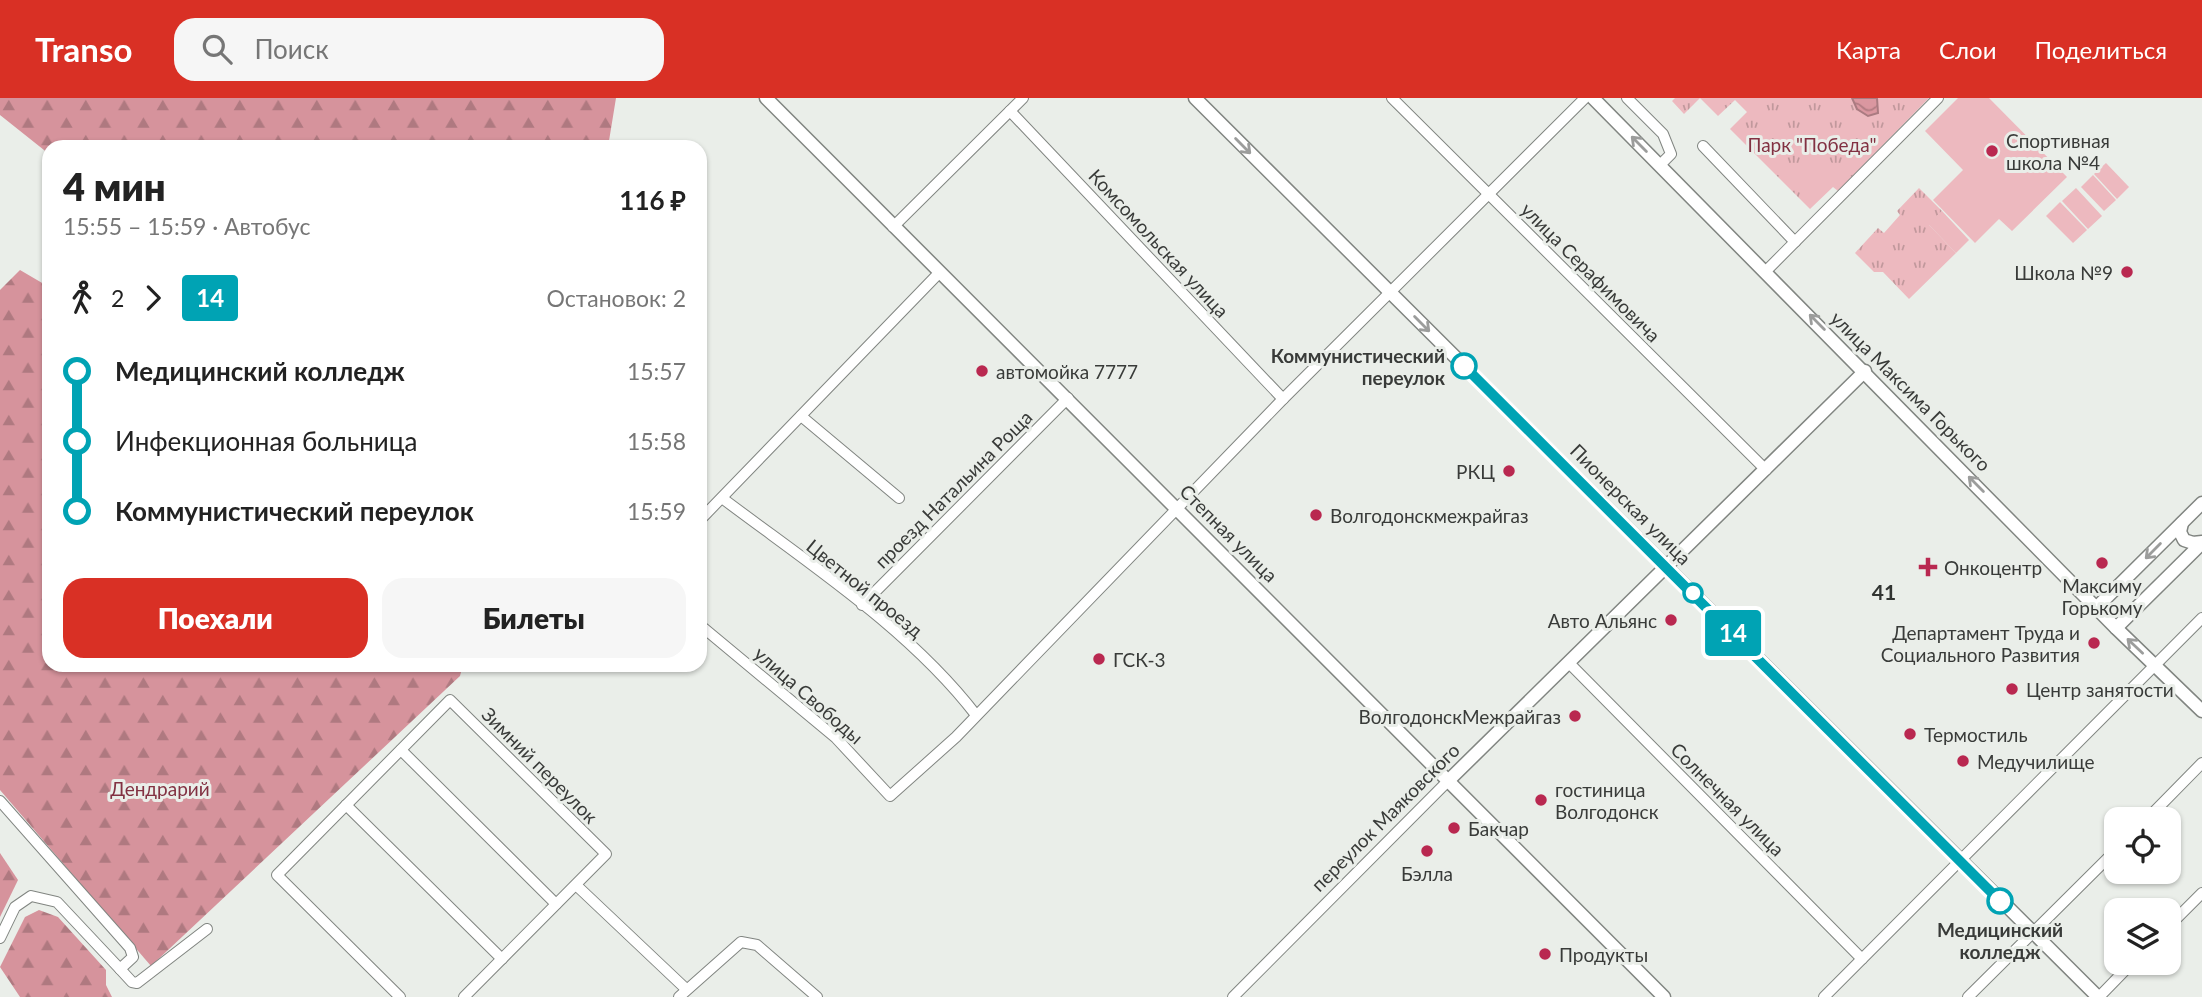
<!DOCTYPE html>
<html lang="ru">
<meta charset="utf-8">
<style>
body{margin:0;font-family:Lato,sans-serif;background:#f6f6f6;color:#222;height:100vh;display:flex;flex-direction:column;font-size:26px;white-space:nowrap}
*{box-sizing:border-box;margin:0}
p{font-size:23px;color:#767676}
.icon{flex:none;width:38px;height:38px;fill:none;stroke:currentColor;stroke-width:2;stroke-linecap:round;stroke-linejoin:round}
.map{position:relative;flex:1;overflow:hidden}
.drawer{position:absolute;left:42px;top:42px;width:665px;height:532px;display:flex;flex-direction:column;background:#fff;border-radius:21px;box-shadow:0 2px 5px #0004}
.drawer>*{flex:none}
.badge{padding:0 14px;border-radius:5px;font-size:24px;line-height:46px}
.buttons{position:absolute;left:2104px;top:709px;display:grid;gap:14px}
.buttons a{display:grid;place-items:center;width:77px;height:77px;border-radius:14px;background:#fff;box-shadow:0 2px 5px #0004;font-size:35px}
.map>.badge{position:absolute;translate:-50% -50%;box-shadow:0 0 0 4px #fff}
.legs{display:flex;align-items:center;gap:10px;height:77px;padding:0 21px;font-size:23px}
.legs p{margin-inline-start:auto}
.overview{display:flex;align-items:center;justify-content:space-between;height:119px;padding:0 21px}
h1{font-size:38px;font-weight:800;line-height:52px}
.cta{display:flex;gap:14px;margin-top:auto;padding:14px 21px}
.cta a{flex:1;height:80px;border-radius:21px;background:#d93025;color:#fff;font-size:28px;font-weight:800;line-height:80px;text-align:center}
.cta a+a{background:#f6f6f6;color:#222}
ul{padding:0 21px;list-style:none}
li{display:flex;align-items:center;gap:24px;height:70px;font-size:26px}
li i{display:grid;place-items:center;width:10px;height:100%;margin:0 9px;background:currentColor}
li i::after{content:'';width:18px;height:18px;margin:-9px;border:5px solid;border-radius:50%;background:#fff}
li p{margin-inline-start:auto}
li:first-child i{background:linear-gradient(#0000 50%,currentColor 0)}
li:last-child i{background:linear-gradient(currentColor 50%,#0000 0)}
header{display:flex;align-items:center;gap:42px;box-sizing:border-box;height:98px;padding:0 35px;background:#d93025;color:#fff}
header strong{font-size:33px}
nav{display:flex;gap:38px;margin-inline-start:auto;font-size:24px}
.search{width:490px;height:63px;background:#f6f6f6;display:flex;align-items:center;gap:18px;box-sizing:border-box;padding:0 24px;border-radius:21px;color:#767676;font-size:26px}
.map>svg:first-child{display:block}
.forest{fill:url(#forest-firs)}
.park{fill:url(#park-tufts)}
.pitch{fill:#edb9bf}
.water{fill:url(#water-waves);stroke:#aa7b81;stroke-width:2}
.lines{fill:none;stroke-linecap:round;stroke-linejoin:round}
.minor-casing{stroke:#818581;stroke-width:12}
.tertiary-casing{stroke:#818581;stroke-width:15}
.secondary-casing{stroke:#818581;stroke-width:15}
.minor{stroke:#fff;stroke-width:10}
.tertiary{stroke:#fff;stroke-width:12}
.secondary{stroke:#fff;stroke-width:12}
.oneway{stroke:#9c9d9c}
.line-1-casing{stroke:#fff;stroke-width:16}
.line-1{stroke:#00a3b4;stroke-width:10}
.poi-dot{fill:#b92850;stroke:#eaeee9;stroke-width:2.5}
.stop-1-dot{fill:#fff;stroke:#00a3b4;stroke-width:3.5}
.labels{text-anchor:middle;dominant-baseline:central;stroke-width:6;stroke-linejoin:round;paint-order:stroke}
.poi-label{font-size:19px;fill:#393b39;stroke:#eaeee9;text-anchor:start}
.park-label{font-size:19px;fill:#823142;stroke:#eaeee9}
.street-label{font-size:19px;fill:#393b39;stroke:#eaeee9}
.stop-label{font-size:19px;font-weight:bold;fill:#393b39;stroke:#eaeee9;text-anchor:end}
.neighbourhood-label{font-size:21px;font-weight:bold;fill:#313431;stroke:#eaeee9}
</style>
<header>
<strong>Transo</strong>
<div class="search"><svg class="icon" aria-label="search" viewBox="0 0 24 24"><circle cx="10" cy="10" r="6"/><path d="M15 15l6 6"/></svg>Поиск</div>
<nav><a>Карта</a><a>Слои</a><a>Поделиться</a></nav>
</header>
<div class="map">
<svg width="2202" height="899" viewBox="0 0 2202 899">
<defs>
<pattern id="forest-firs" width="22" height="20" patternUnits="userSpaceOnUse" patternTransform="scale(1.75)"><rect width="22" height="20" fill="#d6939c"/><path d="M5 1l3.5 6h-7zM16 11l3.5 6h-7z" fill="#af7980"/></pattern>
<pattern id="park-tufts" width="24" height="20" patternUnits="userSpaceOnUse" patternTransform="scale(1.75)"><rect width="24" height="20" fill="#edb9bf"/><path d="M3 7l-1-3M5 7V3M7 7l1-3M15 17l-1-3M17 17v-4M19 17l1-3" fill="none" stroke="#c1989c"/></pattern>
<pattern id="water-waves" width="16" height="10" patternUnits="userSpaceOnUse" patternTransform="scale(1.75)"><rect width="16" height="10" fill="#da97a0"/><path d="M0 5q4-4 8 0t8 0" fill="none" stroke="#b27c83"/></pattern>
</defs>
<rect width="100%" height="100%" fill="#eaeee9"/>
<!-- forest -->
<g class="forest">
<path d="M0,0H616L608,49H49V56L0,17Z"/>
<path d="M20,172L49,189V567H463L460,578L151,868L0,692V192Z"/>
<path d="M0,755L18,782L0,819Z"/>
<path d="M39,812L58,819L106,872V887L112,899H20L0,869L25,819Z"/>
</g>
<!-- park -->
<g class="park">
<path d="M1675,0H1929L1838,93L1833,89L1810,111L1730,31L1747,14L1735,2L1718,18L1700,0L1684,16L1672,3Z"/>
<path d="M1919,90L1942,113L1929,127L1956,155L1909,201L1883,174H1874L1855,155L1878,130L1884,135L1900,117L1897,113Z"/>
</g>
<!-- pitch -->
<g class="pitch">
<path d="M1958,0H1989L2067,79L2012,133L1999,121L1975,145L1933,102L1963,72L1925,33Z"/>
<path d="M1826,59L1840,73L1811,102L1797,88Z"/>
<path d="M2106,65L2129,89L2117,101L2094,76Z"/>
<path d="M2093,77L2116,102L2104,113L2081,89Z"/>
<path d="M2076,90L2102,118L2088,131L2062,103Z"/>
<path d="M2060,104L2087,132L2073,145L2046,118Z"/>
<path d="M1942,113L1969,142L1956,155L1928,126Z"/>
</g>
<!-- water -->
<path class="water" d="M1852,0H1877L1878,15L1868,18L1857,11Z"/>
<g class="lines">
<defs>
<g id="minor">
<path d="M1392,0L1766,372"/>
<path d="M1627,0L1663,36L1671,56L1660,67"/>
<path d="M1010,13L1283,301"/>
<path d="M1703,48L1795,144"/>
<path d="M893,129L1023,0"/>
<path d="M1766,173L1938,0"/>
<path d="M801,318L899,400"/>
<path d="M722,400C808,465 910,531 976,617"/>
<path d="M700,422L939,175"/>
<path d="M862,507L1068,300"/>
<path d="M700,527L836,640L890,698L956,639L1283,301L1585,0"/>
<path d="M1569,565L1862,861"/>
<path d="M401,652L556,806"/>
<path d="M0,703L130,850L133,859L120,871L57,804L31,798L15,809L0,840"/>
<path d="M346,707L502,861"/>
<path d="M2147,721L2202,665"/>
<path d="M576,787L686,891"/>
<path d="M2168,829L2202,795"/>
<path d="M120,871L132,884L137,885L207,831"/>
<path d="M400,899L277,777L450,602L606,756L464,899"/>
<path d="M679,899L741,844L757,847L817,899"/>
<path d="M1233,899L1448,683"/>
<path d="M1824,899L2202,520"/>
<path d="M1968,899L2116,752"/>
<path d="M2099,899L2133,864"/>
</g>
<g id="tertiary">
<path d="M1195,0L2098,899"/>
<path d="M1593,0L2116,530L2202,613"/>
<path d="M2182,425L2180,434L2184,442L2193,445L2202,444"/>
<path d="M2096,510L2202,405"/>
<path d="M2116,530L2202,445"/>
<path d="M1448,683L1865,273"/>
</g>
<path id="secondary" d="M766,0L1664,899"/>
</defs>
<!-- minor casing -->
<use href="#minor" class="minor-casing"/>
<!-- tertiary casing -->
<use href="#tertiary" class="tertiary-casing"/>
<!-- secondary casing -->
<use href="#secondary" class="secondary-casing"/>
<!-- minor -->
<use href="#minor" class="minor"/>
<!-- tertiary -->
<use href="#tertiary" class="tertiary"/>
<!-- secondary -->
<use href="#secondary" class="secondary"/>
</g>
<!-- one-way arrows -->
<defs><path id="oneway-shaft" d="M-6 0H5M1.5-3L5.5 0L1.5 3" fill="none" stroke-width="1.6" stroke-linecap="round" stroke-linejoin="round" transform="scale(1.75)"/></defs>
<g class="oneway">
<use href="#oneway-shaft" transform="translate(1639 46) rotate(-135)"/>
<use href="#oneway-shaft" transform="translate(1243 48) rotate(45)"/>
<use href="#oneway-shaft" transform="translate(1817 224) rotate(-135)"/>
<use href="#oneway-shaft" transform="translate(1422 226) rotate(45)"/>
<use href="#oneway-shaft" transform="translate(1976 386) rotate(-135)"/>
<use href="#oneway-shaft" transform="translate(2153 453) rotate(135)"/>
<use href="#oneway-shaft" transform="translate(2135 548) rotate(-137)"/>
</g>
<g class="lines">
<defs>
<path id="line-1" d="M1464,268L2000,803"/>
</defs>
<!-- line-1 casing -->
<use href="#line-1" class="line-1-casing"/>
<!-- line-1 -->
<use href="#line-1" class="line-1"/>
</g>
<!-- markers -->
<g class="poi-dot">
<circle cx="1992" cy="53" r="7"/>
<circle cx="2127" cy="174" r="7"/>
<circle cx="982" cy="273" r="7"/>
<circle cx="1509" cy="373" r="7"/>
<circle cx="1316" cy="417" r="7"/>
<circle cx="2102" cy="465" r="7"/>
<path d="M1924.5 458.5h7v7h7v7h-7v7h-7v-7h-7v-7h7z"/>
<circle cx="1671" cy="522" r="7"/>
<circle cx="2094" cy="545" r="7"/>
<circle cx="1099" cy="561" r="7"/>
<circle cx="2012" cy="591" r="7"/>
<circle cx="1575" cy="618" r="7"/>
<circle cx="1910" cy="636" r="7"/>
<circle cx="1963" cy="663" r="7"/>
<circle cx="1541" cy="702" r="7"/>
<circle cx="1454" cy="730" r="7"/>
<circle cx="1427" cy="753" r="7"/>
<circle cx="1545" cy="856" r="7"/>
</g>
<g class="stop-1-dot">
<circle cx="1464" cy="268" r="12"/>
<circle cx="1693" cy="495" r="9"/>
<circle cx="2000" cy="803" r="12"/>
</g>
<g class="labels">
<!-- poi labels -->
<g class="poi-label">
<text x="2006" y="42">Спортивная<tspan x="2006" dy="22">школа №4</tspan></text>
<text x="2113" y="174" text-anchor="end">Школа №9</text>
<text x="996" y="273">автомойка 7777</text>
<text x="1495" y="373" text-anchor="end">РКЦ</text>
<text x="1330" y="417">Волгодонскмежрайгаз</text>
<text x="1944" y="469">Онкоцентр</text>
<text x="2102" y="487" text-anchor="middle">Максиму<tspan x="2102" dy="22">Горькому</tspan></text>
<text x="1657" y="522" text-anchor="end">Авто Альянс</text>
<text x="2080" y="534" text-anchor="end">Департамент Труда и<tspan x="2080" dy="22">Социального Развития</tspan></text>
<text x="1113" y="561">ГСК-3</text>
<text x="2026" y="591">Центр занятости</text>
<text x="1561" y="618" text-anchor="end">ВолгодонскМежрайгаз</text>
<text x="1924" y="636">Термостиль</text>
<text x="1977" y="663">Медучилище</text>
<text x="1555" y="691">гостиница<tspan x="1555" dy="22">Волгодонск</tspan></text>
<text x="1468" y="730">Бакчар</text>
<text x="1427" y="775" text-anchor="middle">Бэлла</text>
<text x="1559" y="856">Продукты</text>
</g>
<!-- park labels -->
<g class="park-label">
<text x="1812" y="46">Парк "Победа"</text>
<text x="160" y="690">Дендрарий</text>
</g>
<!-- street labels -->
<g class="street-label">
<text transform="translate(1159 145) rotate(47)">Комсомольская улица</text>
<text transform="translate(1591 174) rotate(45)">улица Серафимовича</text>
<text transform="translate(1911 293) rotate(45)">улица Максима Горького</text>
<text transform="translate(953 391) rotate(-45)">проезд Натальина Роща</text>
<text transform="translate(1631 406) rotate(45)">Пионерская улица</text>
<text transform="translate(1229 435) rotate(45)">Степная улица</text>
<text transform="translate(865 490) rotate(39)">Цветной проезд</text>
<text transform="translate(809 597) rotate(41)">улица Свободы</text>
<text transform="translate(540 667) rotate(45)">Зимний переулок</text>
<text transform="translate(1728 701) rotate(45)">Солнечная улица</text>
<text transform="translate(1385 719) rotate(-45)">переулок Маяковского</text>
</g>
<!-- stop labels -->
<g class="stop-label">
<text x="1445" y="257">Коммунистический<tspan x="1445" dy="22">переулок</tspan></text>
<text x="2000" y="831" text-anchor="middle">Медицинский<tspan x="2000" dy="22">колледж</tspan></text>
</g>
<!-- neighbourhood labels -->
<g class="neighbourhood-label">
<text x="1884" y="493">41</text>
</g>
</g>
</svg>
<div class="buttons">
<a><svg class="icon" aria-label="locate" viewBox="0 0 24 24"><circle cx="12" cy="12" r="6"/><path d="M12 2v4M12 18v4M2 12h4M18 12h4"/></svg></a>
<a><svg class="icon" aria-label="layers" viewBox="0 0 24 24"><path d="M12 4l9 5-9 5-9-5zM3 14l9 5 9-5"/></svg></a>
</div>
<b class="badge" style="left:1733px;top:535px;background:#00a3b4;color:#fff">14</b>
<section class="drawer">
<div class="overview"><div><h1>4 мин</h1><p>15:55 – 15:59 · Автобус</p></div><b>116 ₽</b></div>
<div class="legs"><svg class="icon" aria-label="walk" viewBox="0 0 24 24"><circle cx="13" cy="4" r="2"/><path d="M13 8l-2 6 4 7M11 14l-3 7M7 12l3-4h3l4 4"/></svg>2<svg class="icon" aria-label="forward" viewBox="0 0 24 24"><path d="M9 5l7 7-7 7"/></svg><b class="badge" style="background:#00a3b4;color:#fff">14</b><p>Остановок: 2</p></div>
<ul>
<li><i style="color:#00a3b4"></i><b>Медицинский колледж</b><p>15:57</p></li>
<li><i style="color:#00a3b4"></i><span>Инфекционная больница</span><p>15:58</p></li>
<li><i style="color:#00a3b4"></i><b>Коммунистический переулок</b><p>15:59</p></li>
</ul>
<div class="cta"><a>Поехали</a><a>Билеты</a></div>
</section>
</div>
